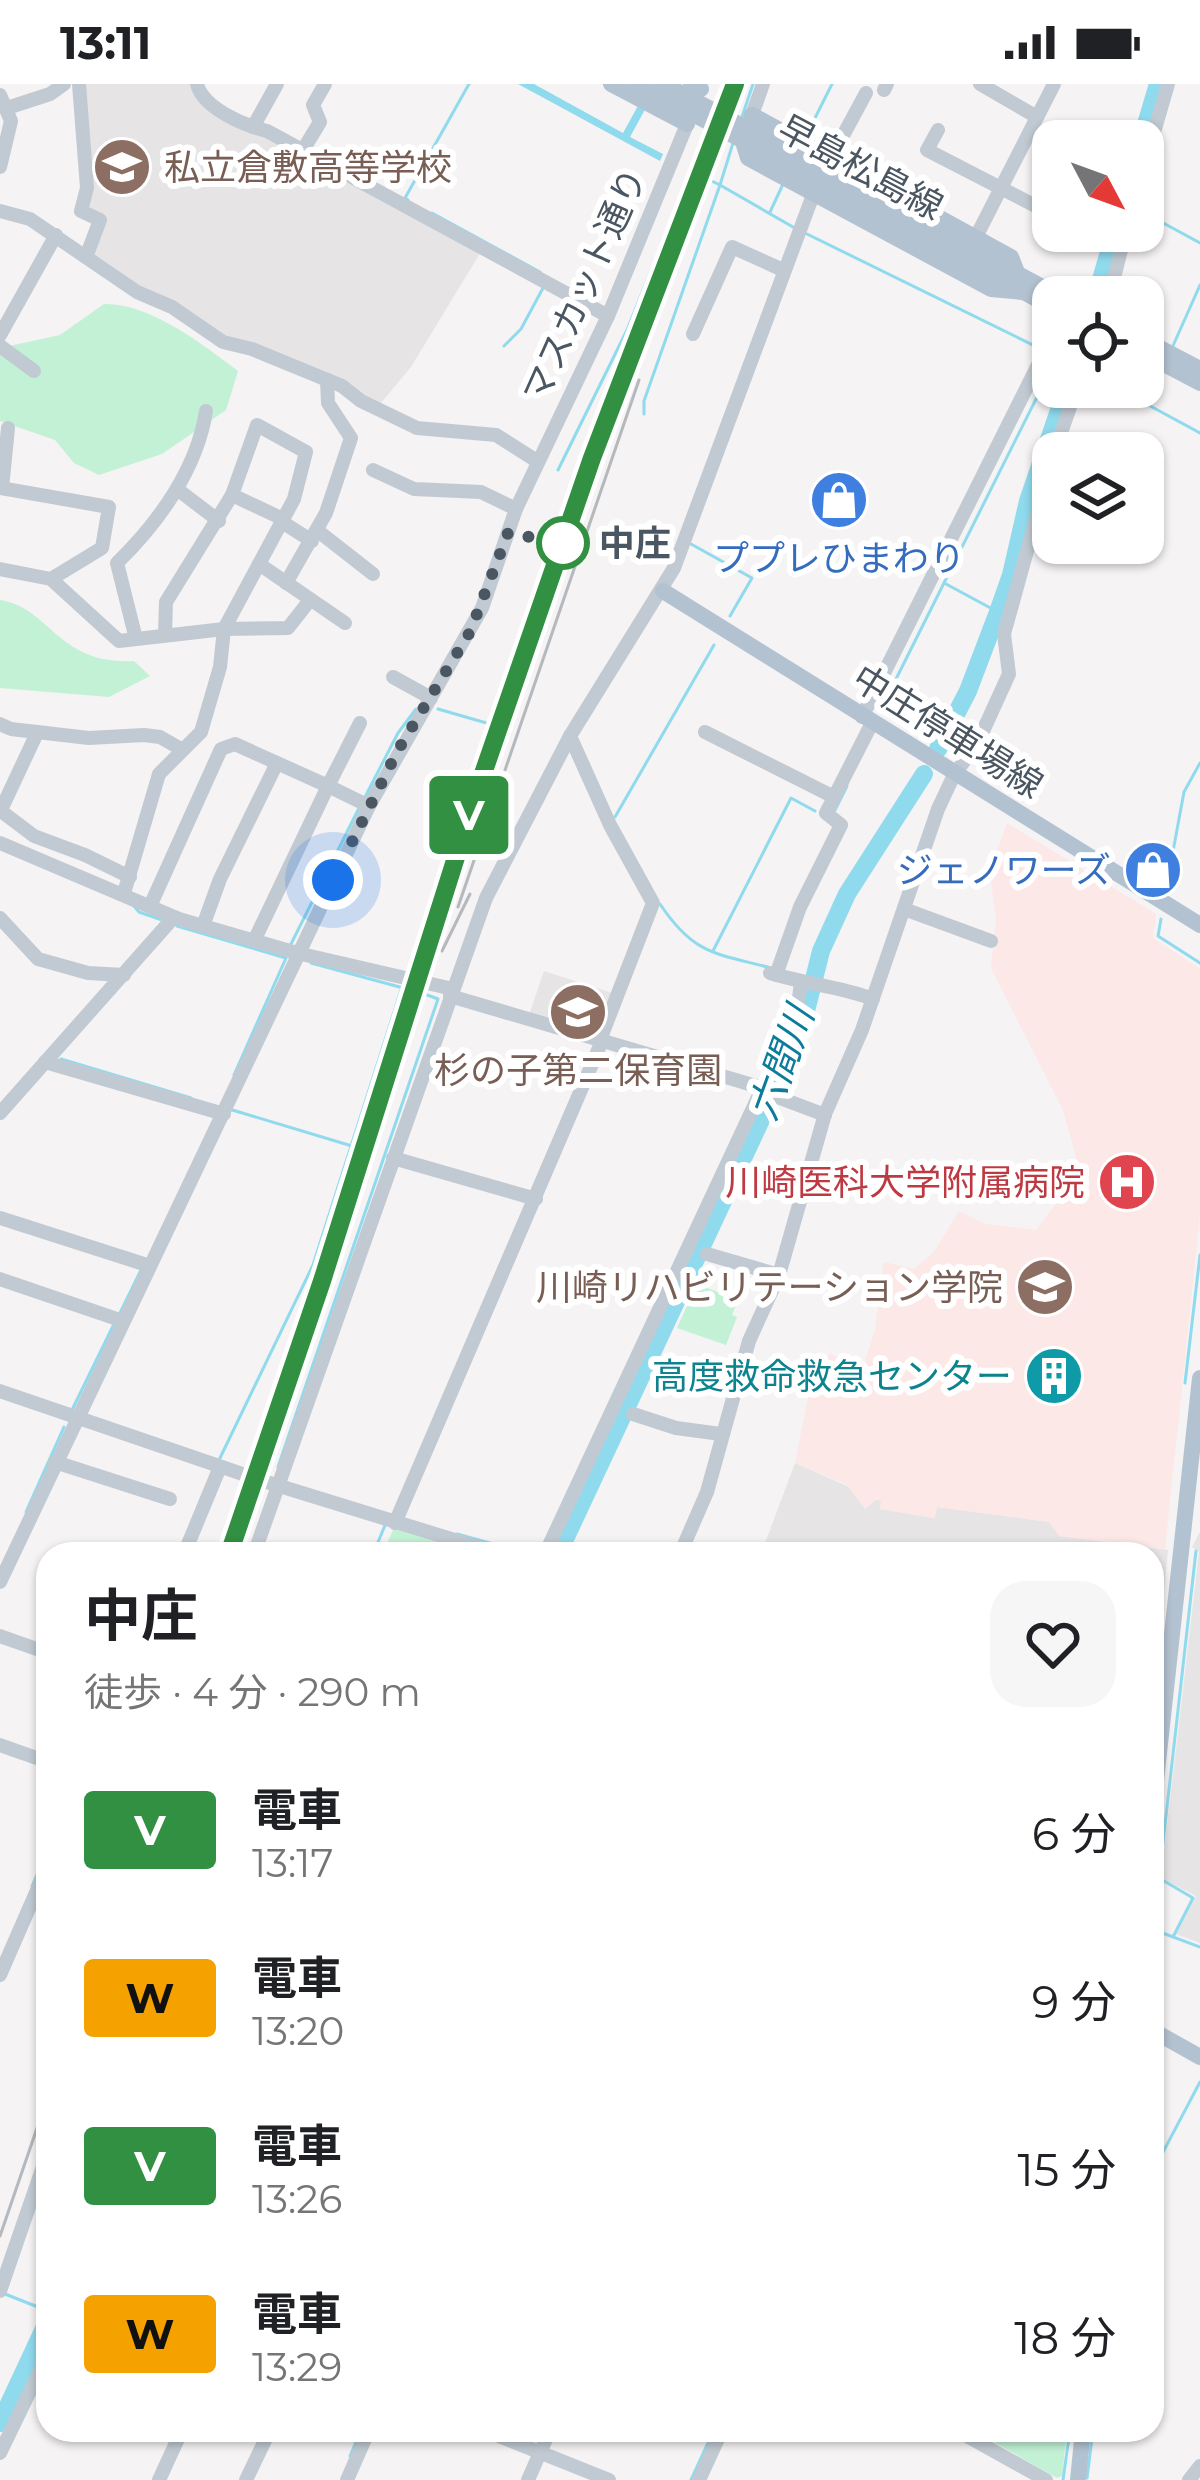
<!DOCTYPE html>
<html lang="ja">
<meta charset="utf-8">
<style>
body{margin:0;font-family:Montserrat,"Noto Sans JP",sans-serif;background:#f6f6f6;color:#202124;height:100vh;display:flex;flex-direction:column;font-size:45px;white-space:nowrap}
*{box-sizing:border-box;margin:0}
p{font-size:39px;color:#757577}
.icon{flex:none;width:66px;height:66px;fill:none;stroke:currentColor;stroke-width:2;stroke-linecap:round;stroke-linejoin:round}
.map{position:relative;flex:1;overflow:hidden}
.drawer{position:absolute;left:36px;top:1458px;width:1128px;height:900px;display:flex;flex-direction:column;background:#fff;border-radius:36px;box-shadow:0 3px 9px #0004}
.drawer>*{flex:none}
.badge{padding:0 24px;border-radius:9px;font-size:42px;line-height:78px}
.needle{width:78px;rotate:131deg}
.tools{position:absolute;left:1032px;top:36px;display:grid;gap:24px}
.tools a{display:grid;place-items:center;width:132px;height:132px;border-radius:24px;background:#fff;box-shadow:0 3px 9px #0004;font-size:60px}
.you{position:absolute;width:60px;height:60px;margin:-30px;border:9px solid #fff;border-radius:50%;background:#1a73e8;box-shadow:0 0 0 18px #1a73e833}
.map>.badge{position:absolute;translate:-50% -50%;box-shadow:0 0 0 6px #fff}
.round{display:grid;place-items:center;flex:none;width:126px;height:126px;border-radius:36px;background:#f6f6f6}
.summary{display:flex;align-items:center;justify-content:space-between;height:204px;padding:0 48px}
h1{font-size:57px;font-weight:700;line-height:90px}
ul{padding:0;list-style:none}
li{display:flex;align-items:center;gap:36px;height:168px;padding:0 48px}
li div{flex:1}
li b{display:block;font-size:45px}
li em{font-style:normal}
li .badge{min-width:132px;font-weight:700;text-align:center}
.status{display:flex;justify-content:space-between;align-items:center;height:84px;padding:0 60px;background:#fff;direction:ltr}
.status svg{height:33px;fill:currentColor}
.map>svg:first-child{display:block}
.education{fill:#e6e4e5}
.medical{fill:#fce8e6}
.green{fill:#c3f1d5}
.water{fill:#90daee}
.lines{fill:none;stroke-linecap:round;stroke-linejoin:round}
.stream{stroke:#90daee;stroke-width:3}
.river{stroke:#90daee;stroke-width:18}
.minor{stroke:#c1cad2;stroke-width:14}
.major{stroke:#b3c2d1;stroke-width:16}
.rail{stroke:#b5b8bd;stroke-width:3}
.major-bridge{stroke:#b3c2d1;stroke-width:16}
.line-casing{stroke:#fff;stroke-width:27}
.line{stroke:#319041;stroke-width:18}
.walk{stroke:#4a5661;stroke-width:12;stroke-dasharray:0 21.6}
.stop-dot{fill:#fff;stroke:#319041;stroke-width:6}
.labels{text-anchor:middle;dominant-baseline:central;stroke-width:12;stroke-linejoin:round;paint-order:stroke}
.education-label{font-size:36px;fill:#785e54;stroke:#fff;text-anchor:start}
.street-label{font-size:36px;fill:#4a5661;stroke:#fff}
.stop-label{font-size:36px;font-weight:bold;fill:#4a5661;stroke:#fff;text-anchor:start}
.shop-label{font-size:36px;fill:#366cbe;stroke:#fff}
.health-label{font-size:36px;fill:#be3a42;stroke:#fff;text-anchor:end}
.culture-label{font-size:36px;fill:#0d838f;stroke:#fff;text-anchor:end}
.water-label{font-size:39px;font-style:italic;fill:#0c7c9b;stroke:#fff}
</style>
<div class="status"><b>13:11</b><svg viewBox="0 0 49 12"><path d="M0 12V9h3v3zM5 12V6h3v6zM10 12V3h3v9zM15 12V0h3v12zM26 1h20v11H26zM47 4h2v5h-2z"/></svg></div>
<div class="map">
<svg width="1200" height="2396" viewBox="0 0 1200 2396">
<rect width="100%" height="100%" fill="#f5f3f3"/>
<!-- education -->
<g class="education">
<path d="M81,0H193L199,17L482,166L411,283L381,319L223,257L143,210L91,173L102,146L84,126Z"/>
<path d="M544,887L612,909L597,951L529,931Z"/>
<path d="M795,1379L881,1417L880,1425L934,1434L937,1423L1049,1438L1060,1452L1168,1466L1152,1630V1470H761Z"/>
<path d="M1200,1448V1859L1176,1850L1196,1812L1161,1794L1199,1468L1192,1463Z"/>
</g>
<!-- medical -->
<path class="medical" d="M1007,739L1156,830L1153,854L1200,885V1130L1165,1465L1059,1452L1049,1438L937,1423L935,1434L880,1425L881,1417L876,1416L865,1425L846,1400L795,1379L812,1294L831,1269L841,1277H865L875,1246L884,1178L914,1185L934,1168L959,1127L985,1140L1036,1146L1058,1117L1047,1110L1062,1079L1073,1085L1077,1077L1063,1026L991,884L996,835L990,788Z"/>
<!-- green -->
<g class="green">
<path d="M104,220C150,219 202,260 238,287L226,326L162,370L99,391L74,379L55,356L0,337V264L60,251Z"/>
<path d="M0,516C51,524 57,581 134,577L150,592L109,613L0,604Z"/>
<path d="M697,1200L738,1216L732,1231L737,1233L726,1261L677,1244Z"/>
<path d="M394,1444L480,1470H382Z"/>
<path d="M973,2346H1067L1062,2392L1057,2394Z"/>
</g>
<!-- water -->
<path class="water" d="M518,0H534L623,49L650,0H659L630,53L663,70L660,77Z"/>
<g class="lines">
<!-- stream -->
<g class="stream">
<path d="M742,33L753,0"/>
<path d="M806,52L832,0"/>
<path d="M733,59L720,101L793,143"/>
<path d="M408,116L405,114L469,0"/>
<path d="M770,128L784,98"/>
<path d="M1143,128L1200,159"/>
<path d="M432,129L540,188"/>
<path d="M807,150L1041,265"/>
<path d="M504,262L521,245L543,204"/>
<path d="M1172,264L1200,201"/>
<path d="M1115,303L1200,349"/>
<path d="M1146,321L1163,284"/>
<path d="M558,386L627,246L691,87L720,101L644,317V330"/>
<path d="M691,460L752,494L730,532"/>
<path d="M946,500L998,528"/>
<path d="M885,617L1053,281"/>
<path d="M364,715L398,649L416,625"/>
<path d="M835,726L847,702"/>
<path d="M615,733L714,561"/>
<path d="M1166,805L1184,708L1200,679"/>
<path d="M660,820C694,871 715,869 771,884"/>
<path d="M134,822L139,828L162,836"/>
<path d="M1161,835L1158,852L1200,879"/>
<path d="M177,842L286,874L234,991"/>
<path d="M291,860L359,724"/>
<path d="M713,867L791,714L815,727"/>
<path d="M311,879L407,905"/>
<path d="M410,890L490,640L438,625"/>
<path d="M61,975L191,1014"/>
<path d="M229,1025L352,1062"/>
<path d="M120,1229L142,1184"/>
<path d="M1185,1299L1200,1171"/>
<path d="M72,1326L115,1238"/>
<path d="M220,1374L313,1181L402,903"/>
<path d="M278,1383L438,915L419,908"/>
<path d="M26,1428L64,1343"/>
<path d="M457,1450L530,1470"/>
<path d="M373,1470L386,1439"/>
<path d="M32,1802L48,1766"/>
<path d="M1152,1845L1200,1863"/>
<path d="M1173,1853L1193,1814L1159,1794L1196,1467"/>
<path d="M44,2062L48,2049"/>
<path d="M1152,2089L1200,1998"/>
<path d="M5,2210L48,2227"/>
<path d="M350,2372L361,2346"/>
<path d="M1087,2394L1093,2346"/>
<path d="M691,2396L714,2346"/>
<path d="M1063,2396L1070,2346"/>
</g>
<!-- river -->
<g class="river">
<path d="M1141,57L1158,0"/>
<path d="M1096,213L1115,147"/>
<path d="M938,665L968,607L998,528L1011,491L1028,417L1067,303"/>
<path d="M558,1470L760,1038L805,931L821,867L847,810L924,690"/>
<path d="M0,2339L48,2236"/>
</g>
<!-- minor -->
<g class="minor">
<path d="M79,0L87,104L81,127L100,136L86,173"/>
<path d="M197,0C203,24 243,41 267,47L608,232"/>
<path d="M980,0L1037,33"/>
<path d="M884,6L887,0"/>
<path d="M0,11L11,37L0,83"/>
<path d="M7,24L50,10L64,0"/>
<path d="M752,31L763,0"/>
<path d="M253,43L277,0"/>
<path d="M938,46L927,66L1053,131"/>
<path d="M303,66L320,38L313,21L325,0"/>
<path d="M826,83L866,9"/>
<path d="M1143,86L1168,0"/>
<path d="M0,127L30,135L137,208L172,223L223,258L252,265L342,302L361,317L417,344L496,351L537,377"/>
<path d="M975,155L1054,0"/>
<path d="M1109,213L1126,147"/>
<path d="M693,250L732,163L783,186"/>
<path d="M0,251L56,151"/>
<path d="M0,262L34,287"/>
<path d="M1054,369L1077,303"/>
<path d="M373,386L414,405L481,408L516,425"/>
<path d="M0,404L109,423L102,464L51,495"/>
<path d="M2,404L8,344"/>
<path d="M177,405L219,437"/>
<path d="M232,411L283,435"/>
<path d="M282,438L312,457"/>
<path d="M318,447L373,490"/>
<path d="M259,480L345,539"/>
<path d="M0,485L51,495L119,557L224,545L288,544L310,516"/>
<path d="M286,499L326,429L351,354L328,319L327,296"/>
<path d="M136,555L117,479C159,438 197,385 206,327"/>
<path d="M393,593L431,614"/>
<path d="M862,633L1053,251"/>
<path d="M360,639L328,702L369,722"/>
<path d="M0,640L11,645L89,654L144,651L160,653L181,665"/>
<path d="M705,648L834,713"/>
<path d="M570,652L610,741L653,819L600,956"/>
<path d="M1,727L34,752L85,771L130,793"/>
<path d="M0,728L37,649"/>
<path d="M0,759L179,835L297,869L453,905"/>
<path d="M124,809L159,690L201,648L220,583L224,545L294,415L306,368L257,341L232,411L166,518L165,551"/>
<path d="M151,820L221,665L235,660L328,702L254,857"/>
<path d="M904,825L991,857"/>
<path d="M0,834L38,875L88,889L124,891"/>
<path d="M203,842L220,795L277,679"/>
<path d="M770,889C805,900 839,902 873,915"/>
<path d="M776,891L800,823L841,741L826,729L872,639"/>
<path d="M450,912L763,1004"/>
<path d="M45,978L224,1030"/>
<path d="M780,1014L825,1031"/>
<path d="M0,1029L174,833"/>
<path d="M393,1074L536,1115"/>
<path d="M0,1134L150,1182"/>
<path d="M707,1170L779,1191"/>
<path d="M0,1195L123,1237"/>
<path d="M0,1307L260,1396L500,1470"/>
<path d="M633,1330L676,1344L721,1350"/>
<path d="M55,1378L170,1415"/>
<path d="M395,1439L602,957"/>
<path d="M184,1470L220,1383"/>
<path d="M254,1470L486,814L570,652L674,484L816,103"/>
<path d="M545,1470L781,964L798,921L801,899"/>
<path d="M680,1470L707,1408L749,1257L779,1191L825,1030L862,946L938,725L954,691L978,658L1009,590L1004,550L1053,373"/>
<path d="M0,1498L369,722L482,524L516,425L608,232L690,33"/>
<path d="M0,1552L48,1569"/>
<path d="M0,1661L48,1678"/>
<path d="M0,1891L48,1781"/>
<path d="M0,2207L48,2068"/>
<path d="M484,2346L609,2396"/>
<path d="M956,2346L1046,2396"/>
<path d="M0,2369L48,2270"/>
<path d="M159,2396L182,2346"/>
<path d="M246,2396L270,2346"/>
<path d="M347,2396L369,2346"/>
<path d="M528,2396L550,2346"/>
<path d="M699,2396L722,2346"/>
<path d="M1189,2396L1200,2382"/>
</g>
<!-- major -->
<g class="major">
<path d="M611,0L687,40"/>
<path d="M691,0L701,5"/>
<path d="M869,124L1053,224"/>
<path d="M902,128L1061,213"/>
<path d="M1018,191L1011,173L752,31L744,61L748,74L991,205L1023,208"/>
<path d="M1143,255L1200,285"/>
<path d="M1143,269L1200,299"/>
<path d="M663,507L1200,841"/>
<path d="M1152,1733L1200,1294"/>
<path d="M1152,1946L1200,1973"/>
<path d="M1078,2396L1083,2346"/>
</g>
<!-- rail -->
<g class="rail">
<path d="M458,823L639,296"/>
<path d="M442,867L470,810"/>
<path d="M229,1470L323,1197L476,710L592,374L735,0"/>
<path d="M0,2152L48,2012"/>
</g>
<!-- major-bridge -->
<g class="major-bridge">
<path d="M637,0L869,124"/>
<path d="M664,0L902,128"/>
</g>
</g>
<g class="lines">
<defs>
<path id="line" d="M229,1470L322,1197L476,710L592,374L735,0"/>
</defs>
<!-- line casing -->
<use href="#line" class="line-casing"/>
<!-- line -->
<use href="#line" class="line"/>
<!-- walk -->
<path class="walk" d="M333,796L398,666L470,548L508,449L563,459"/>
</g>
<!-- icons -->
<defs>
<symbol id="school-disc" viewBox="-11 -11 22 22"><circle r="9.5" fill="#8d6e63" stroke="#fff"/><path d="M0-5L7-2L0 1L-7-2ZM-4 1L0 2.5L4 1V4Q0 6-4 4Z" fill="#fff"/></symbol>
<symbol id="shop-disc" viewBox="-11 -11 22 22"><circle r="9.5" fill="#3f7fe0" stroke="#fff"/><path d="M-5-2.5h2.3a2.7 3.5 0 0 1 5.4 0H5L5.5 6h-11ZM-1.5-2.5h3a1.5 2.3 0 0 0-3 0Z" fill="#fff"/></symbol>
<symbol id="hospital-disc" viewBox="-11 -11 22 22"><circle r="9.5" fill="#e0444e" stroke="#fff"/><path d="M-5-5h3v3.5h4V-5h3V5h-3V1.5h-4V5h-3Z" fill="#fff"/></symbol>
<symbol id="university-disc" viewBox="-11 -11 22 22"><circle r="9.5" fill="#8d6e63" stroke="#fff"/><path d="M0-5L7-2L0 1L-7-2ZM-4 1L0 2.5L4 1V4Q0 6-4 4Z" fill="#fff"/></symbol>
<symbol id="building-disc" viewBox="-11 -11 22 22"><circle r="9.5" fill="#0f9aa8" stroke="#fff"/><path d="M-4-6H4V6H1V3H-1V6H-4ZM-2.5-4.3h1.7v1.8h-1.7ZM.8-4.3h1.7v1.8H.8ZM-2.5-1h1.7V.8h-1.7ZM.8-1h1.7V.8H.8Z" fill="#fff"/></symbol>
</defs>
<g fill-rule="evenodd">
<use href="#school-disc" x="89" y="50" width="66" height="66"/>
<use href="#shop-disc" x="806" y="383" width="66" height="66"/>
<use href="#shop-disc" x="1120" y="753" width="66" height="66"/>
<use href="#school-disc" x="545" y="895" width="66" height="66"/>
<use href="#hospital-disc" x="1094" y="1065" width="66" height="66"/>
<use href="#university-disc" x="1012" y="1170" width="66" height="66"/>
<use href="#building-disc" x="1021" y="1259" width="66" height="66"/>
</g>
<!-- markers -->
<circle class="stop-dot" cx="563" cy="459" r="24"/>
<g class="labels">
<!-- education labels -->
<g class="education-label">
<text x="164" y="83">私立倉敷高等学校</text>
<text x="578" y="986" text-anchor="middle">杉の子第二保育園</text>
<text x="1003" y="1203" text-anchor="end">川崎リハビリテーション学院</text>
</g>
<!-- street labels -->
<g class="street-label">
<text transform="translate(861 83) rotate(28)">早島松島線</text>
<text transform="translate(584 201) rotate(-66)">マスカット通り</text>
<text transform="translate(948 647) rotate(32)">中庄停車場線</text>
</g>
<!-- stop labels -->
<g class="stop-label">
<text x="599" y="459">中庄</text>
</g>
<!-- shop labels -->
<g class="shop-label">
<text x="839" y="474">ププレひまわり</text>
<text x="1111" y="786" text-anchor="end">ジェノワーズ</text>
</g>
<!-- health labels -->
<g class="health-label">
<text x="1085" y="1098">川崎医科大学附属病院</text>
</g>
<!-- culture labels -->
<g class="culture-label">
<text x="1012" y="1292">高度救命救急センター</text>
</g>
<!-- water labels -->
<g class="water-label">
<text transform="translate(781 979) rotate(-70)">六間川</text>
</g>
</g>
</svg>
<div class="tools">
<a><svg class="needle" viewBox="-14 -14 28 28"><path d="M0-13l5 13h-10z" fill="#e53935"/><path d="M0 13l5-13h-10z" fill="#757577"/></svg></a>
<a><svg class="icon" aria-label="locate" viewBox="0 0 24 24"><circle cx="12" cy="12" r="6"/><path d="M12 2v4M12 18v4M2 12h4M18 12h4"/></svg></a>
<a><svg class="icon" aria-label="layers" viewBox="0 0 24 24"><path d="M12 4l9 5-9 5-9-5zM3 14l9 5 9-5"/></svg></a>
</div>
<div class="you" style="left:333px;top:796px"></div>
<b class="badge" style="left:469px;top:731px;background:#319041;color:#fff">V</b>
<section class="drawer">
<div class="summary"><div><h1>中庄</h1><p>徒歩 · 4 分 · 290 m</p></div><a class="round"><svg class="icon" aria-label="heart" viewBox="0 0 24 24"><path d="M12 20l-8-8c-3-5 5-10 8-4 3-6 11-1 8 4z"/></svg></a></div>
<ul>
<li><span class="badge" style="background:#319041;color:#fff">V</span><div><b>電車</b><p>13:17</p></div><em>6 分</em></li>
<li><span class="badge" style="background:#f5a200;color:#111">W</span><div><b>電車</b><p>13:20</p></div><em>9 分</em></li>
<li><span class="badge" style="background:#319041;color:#fff">V</span><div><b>電車</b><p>13:26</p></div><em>15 分</em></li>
<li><span class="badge" style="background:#f5a200;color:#111">W</span><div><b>電車</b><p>13:29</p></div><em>18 分</em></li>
</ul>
</section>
</div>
